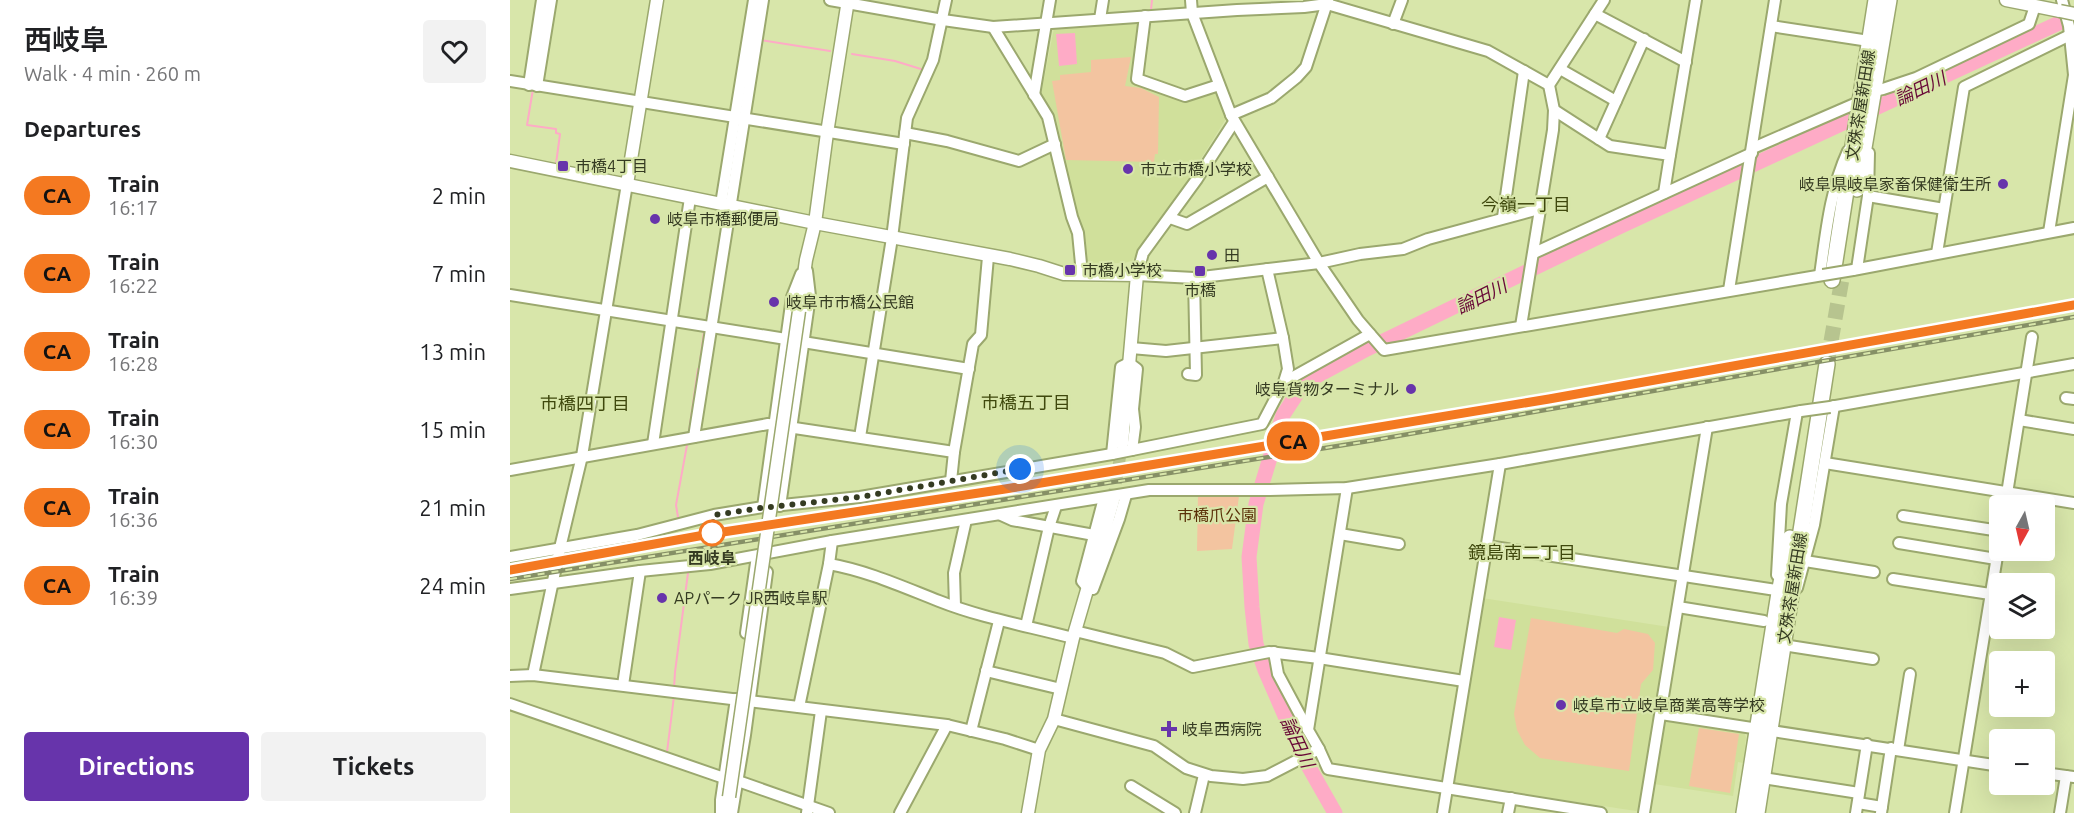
<!DOCTYPE html>
<meta charset="utf-8">
<style>
body{margin:0;font-family:Ubuntu,"Noto Sans JP",sans-serif;background:#f2f2f2;color:#202124;height:100vh;display:flex;flex-direction:column;font-size:22px;white-space:nowrap}
*{box-sizing:border-box;margin:0}
p{font-size:20px;color:#757577}
.icon{flex:none;width:33px;height:33px;fill:none;stroke:currentColor;stroke-width:2;stroke-linecap:round;stroke-linejoin:round}
.map{position:relative;flex:1;overflow:hidden}
.sheet{display:flex;flex-direction:column;background:#fff;width:510px}
.sheet>*{flex:none}
.badge{padding:0 12px;border-radius:20px;font-size:21px;line-height:39px}
.needle{width:39px;rotate:188deg}
.controls{position:absolute;left:1479px;top:495px;display:grid;gap:12px}
.controls a{display:grid;place-items:center;width:66px;height:66px;border-radius:6px;background:#fff;box-shadow:0 6px 24px #0002;font-size:30px}
.you{position:absolute;width:30px;height:30px;margin:-15px;border:4px solid #fff;border-radius:50%;background:#1a73e8;box-shadow:0 0 0 9px #1a73e833}
.map>.badge{position:absolute;translate:-50% -50%;box-shadow:0 0 0 3px #fff}
h2{padding:0 24px;font-size:22px;line-height:54px}
.round{display:grid;place-items:center;flex:none;width:63px;height:63px;border-radius:6px;background:#f2f2f2}
.headline{display:flex;align-items:center;justify-content:space-between;height:102px;padding:0 24px}
h1{font-size:28px;font-weight:600;line-height:45px}
.button{display:flex;gap:12px;margin-top:auto;padding:12px 24px}
.button a{flex:1;height:69px;border-radius:6px;background:#6734ab;color:#fff;font-size:24px;font-weight:600;line-height:69px;text-align:center}
.button a+a{background:#f2f2f2;color:#202124}
ul{padding:0;list-style:none}
li{display:flex;align-items:center;gap:18px;height:78px;padding:0 24px}
li div{flex:1}
li b{display:block;font-size:22px}
li em{font-style:normal}
li .badge{min-width:66px;font-weight:700;text-align:center}
main{display:flex;flex:1;min-height:0}
.map>svg:first-child{display:block}
.built{fill:#d0e09b}
.green{fill:#f3c4a0}
.water{fill:#feabc6}
.lines{fill:none;stroke-linecap:round;stroke-linejoin:round}
.stream{stroke:#feabc6;stroke-width:2}
.river{stroke:#feabc6;stroke-width:15}
.tertiary-tunnel{stroke:#b7c48f;stroke-width:12;stroke-dasharray:12 6;stroke-linecap:butt}
.secondary-tunnel{stroke:#b7c48f;stroke-width:15;stroke-dasharray:15 8;stroke-linecap:butt}
.minor-casing{stroke:#9ba86e;stroke-width:14}
.tertiary-casing{stroke:#9ba86e;stroke-width:15}
.secondary-casing{stroke:#9ba86e;stroke-width:18}
.minor{stroke:#fff;stroke-width:10}
.tertiary{stroke:#fff;stroke-width:12}
.secondary{stroke:#fff;stroke-width:15}
.rail-casing{stroke:#869066;stroke-width:4.5}
.rail{stroke:#d8e6aa;stroke-width:2;stroke-dasharray:7;stroke-linecap:butt}
.minor-bridge-casing{stroke:#9ba86e;stroke-width:14;stroke-linecap:butt}
.tertiary-bridge-casing{stroke:#9ba86e;stroke-width:15;stroke-linecap:butt}
.minor-bridge{stroke:#fff;stroke-width:10}
.tertiary-bridge{stroke:#fff;stroke-width:12}
.line-casing{stroke:#fff;stroke-width:14}
.line{stroke:#f47921;stroke-width:9}
.walk{stroke:#353b22;stroke-width:6;stroke-dasharray:0 10.8}
.poi-dot{fill:#6734ab;stroke:#d8e6aa;stroke-width:2}
.stop-dot{fill:#fff;stroke:#f47921;stroke-width:3}
.labels{text-anchor:middle;dominant-baseline:central;stroke-width:4.5;stroke-linejoin:round;paint-order:stroke}
.street-label{font-size:16px;fill:#353b22;stroke:#d8e6aa}
.poi-label{font-size:16px;fill:#353b22;stroke:#d8e6aa;text-anchor:start}
.park-label{font-size:16px;fill:#5a3008;stroke:#d8e6aa}
.stop-label{font-size:16px;font-weight:bold;fill:#353b22;stroke:#d8e6aa}
.water-label{font-size:18px;font-style:italic;fill:#680837;stroke:#d8e6aa}
.neighbourhood-label{font-size:18px;fill:#3f480d;stroke:#d8e6aa}
</style>
<main>
<section class="sheet">
<div class="headline"><div><h1>西岐阜</h1><p>Walk · 4 min · 260 m</p></div><a class="round"><svg class="icon" aria-label="heart" viewBox="0 0 24 24"><path d="M12 20l-8-8c-3-5 5-10 8-4 3-6 11-1 8 4z"/></svg></a></div>
<h2>Departures</h2>
<ul>
<li><span class="badge" style="background:#f47921;color:#111">CA</span><div><b>Train</b><p>16:17</p></div><em>2 min</em></li>
<li><span class="badge" style="background:#f47921;color:#111">CA</span><div><b>Train</b><p>16:22</p></div><em>7 min</em></li>
<li><span class="badge" style="background:#f47921;color:#111">CA</span><div><b>Train</b><p>16:28</p></div><em>13 min</em></li>
<li><span class="badge" style="background:#f47921;color:#111">CA</span><div><b>Train</b><p>16:30</p></div><em>15 min</em></li>
<li><span class="badge" style="background:#f47921;color:#111">CA</span><div><b>Train</b><p>16:36</p></div><em>21 min</em></li>
<li><span class="badge" style="background:#f47921;color:#111">CA</span><div><b>Train</b><p>16:39</p></div><em>24 min</em></li>
</ul>
<div class="button"><a>Directions</a><a>Tickets</a></div>
</section>
<div class="map">
<svg width="1564" height="813" viewBox="0 0 1564 813">
<rect width="100%" height="100%" fill="#d8e6aa"/>
<!-- built -->
<g class="built">
<path d="M630,22L620,83L636,84L675,100L708,89L717,117L642,237L628,251L622,261L614,263H576L530,100L544,28Z"/>
<path d="M972,598L1159,627L1130,809L1126,811L942,783Z"/>
<path d="M1157,717L1233,730L1236,737L1233,763L1228,762L1223,796L1144,784L1154,720Z"/>
</g>
<!-- green -->
<g class="green">
<path d="M621,57L615,86L631,88L649,97L648,154H645L644,162L556,160L542,81L550,80V75L581,72V60Z"/>
<path d="M688,495L729,496L722,549L687,551Z"/>
<path d="M1021,618L1107,633L1114,629L1138,634L1145,643L1143,670L1131,684L1119,771L1030,758L1015,745L1007,730L1004,714Z"/>
<path d="M1189,728L1229,734L1220,793L1179,786Z"/>
</g>
<!-- water -->
<g class="water">
<path d="M565,33L567,64L549,66L546,34Z"/>
<path d="M989,617L1006,620L1001,650L984,647Z"/>
</g>
<g class="lines">
<!-- stream -->
<g class="stream">
<path d="M641,10L642,0"/>
<path d="M251,40L320,51"/>
<path d="M342,54L385,61L414,70"/>
<path d="M23,89L17,125L46,129V133L50,134L46,164"/>
<path d="M210,239L214,213"/>
<path d="M197,318L208,249"/>
<path d="M190,362L194,332"/>
<path d="M179,432L188,369"/>
<path d="M168,517L166,505L177,445"/>
<path d="M164,688L165,672L178,573"/>
<path d="M157,752L164,696"/>
</g>
<!-- river -->
<path class="river" d="M825,813L792,755L755,670L746,644L742,607L739,557L746,504L773,415L794,383L857,349L1111,226L1564,16"/>
<!-- tertiary-tunnel -->
<path class="tertiary-tunnel" d="M603,501L612,444"/>
<!-- secondary-tunnel -->
<path class="secondary-tunnel" d="M1317,364L1332,279"/>
<defs>
<g id="minor">
<path d="M320,0L433,20L483,27L727,10L794,7L817,4L978,51L1039,85"/>
<path d="M681,0L682,13L721,115"/>
<path d="M818,0L796,67L787,77L761,98L721,115L809,263L848,320L874,350L1313,275"/>
<path d="M1085,14L1176,62"/>
<path d="M635,16L627,79L675,96L709,85"/>
<path d="M590,19L593,0"/>
<path d="M883,24L892,0"/>
<path d="M1261,26L1359,41"/>
<path d="M483,27L538,117L562,217L568,233L572,274"/>
<path d="M1050,69L1106,101"/>
<path d="M0,81L394,144"/>
<path d="M19,85L32,0"/>
<path d="M27,86L41,0"/>
<path d="M1363,91L1373,89L1406,78L1519,24L1525,6"/>
<path d="M524,95L540,0"/>
<path d="M1044,110L1089,139L1134,39"/>
<path d="M724,122L687,179L633,253L627,275L684,278L809,263L850,254L893,249L918,239L1029,209"/>
<path d="M395,133L437,141L509,161L545,144"/>
<path d="M1089,139L1100,146L1160,155L1154,193"/>
<path d="M1243,148L1349,102"/>
<path d="M1160,155L1186,0"/>
<path d="M1358,196L1434,209"/>
<path d="M211,204L244,0"/>
<path d="M993,217L1014,71"/>
<path d="M660,218L677,224L758,177"/>
<path d="M1539,232L1564,75L1559,26L1552,0"/>
<path d="M1024,253L1242,153"/>
<path d="M1427,253L1454,87L1560,35"/>
<path d="M1347,269L1358,196L1359,153"/>
<path d="M1343,270L1564,228"/>
<path d="M1310,275C1316,233 1320,190 1338,151"/>
<path d="M1219,290L1265,0"/>
<path d="M0,295L276,339"/>
<path d="M1011,326L1043,130L1044,110L1039,85L1094,0"/>
<path d="M293,342L459,369"/>
<path d="M621,348L656,351L773,338"/>
<path d="M678,374L686,375L684,278"/>
<path d="M774,382L860,334"/>
<path d="M1556,398L1564,399"/>
<path d="M1320,407L1564,364"/>
<path d="M1509,420L1564,429"/>
<path d="M184,437L253,0"/>
<path d="M350,437L382,238L397,118L423,60L436,0"/>
<path d="M143,444L180,198"/>
<path d="M602,454L611,367L619,363L627,369L623,409L625,427L622,450"/>
<path d="M1315,463L1564,503"/>
<path d="M0,470L258,424L444,452"/>
<path d="M441,481L444,452L463,344L471,335L478,257"/>
<path d="M594,498L572,581L577,587L583,589L609,519L616,495"/>
<path d="M270,506L300,296L297,271"/>
<path d="M1495,506L1522,337"/>
<path d="M253,507L282,297L291,274"/>
<path d="M491,515L502,520L584,535"/>
<path d="M1393,516L1490,531"/>
<path d="M830,534L889,544"/>
<path d="M322,541L319,564C358,571 393,587 429,601C472,618 518,626 563,638"/>
<path d="M1389,543L1486,559"/>
<path d="M977,546L1266,590L1269,593"/>
<path d="M0,557L127,535L204,515L253,507L350,497L602,454L752,424L774,382L778,369L773,338L757,269"/>
<path d="M1295,561L1364,572"/>
<path d="M1267,575L1271,504L1287,412"/>
<path d="M1383,579L1480,594"/>
<path d="M1287,588L1304,525L1324,406"/>
<path d="M0,589L130,571L200,564L322,541L639,490H760L837,488L990,464L1291,411"/>
<path d="M445,606L444,573L456,520"/>
<path d="M1168,607L1254,621"/>
<path d="M516,626L539,527L546,506"/>
<path d="M565,631L655,653L683,667L759,652L809,658L954,681"/>
<path d="M236,633L247,556"/>
<path d="M1273,645L1363,659"/>
<path d="M764,652L768,674L798,730"/>
<path d="M476,671L551,689"/>
<path d="M23,675L50,548L72,456L117,184"/>
<path d="M0,676L23,675L437,725L495,739L529,750"/>
<path d="M113,685L130,571"/>
<path d="M0,704L214,778"/>
<path d="M289,707L319,564"/>
<path d="M1151,714L1490,766"/>
<path d="M544,719L644,746L676,768L701,776L733,779L757,776L809,749L818,769L1091,813"/>
<path d="M461,731L489,621"/>
<path d="M809,749L798,730L837,488"/>
<path d="M1388,750L1400,674"/>
<path d="M1534,773L1564,777"/>
<path d="M1253,778L1349,793"/>
<path d="M228,781L319,813"/>
<path d="M621,786L665,813"/>
<path d="M1348,803L1372,807"/>
<path d="M211,813V800L226,699"/>
<path d="M222,813L235,735L257,572"/>
<path d="M297,813L311,711"/>
<path d="M390,813L437,725"/>
<path d="M685,813L694,775"/>
<path d="M933,813L990,464"/>
<path d="M998,813L1001,798"/>
<path d="M1134,813L1197,427"/>
<path d="M1346,813L1357,744"/>
<path d="M1371,813L1381,748"/>
<path d="M1445,813L1490,538"/>
<path d="M1550,813L1556,776"/>
</g>
<g id="tertiary">
<path d="M1496,0L1550,11"/>
<path d="M0,161L305,223L500,259L529,266L554,274L627,275L612,444"/>
<path d="M117,184L147,0"/>
<path d="M289,311L296,260L305,223L317,133L338,0"/>
<path d="M216,813L219,797"/>
<path d="M518,813L529,750L544,719L563,638L603,501"/>
</g>
<g id="secondary">
<path d="M1347,189L1379,0"/>
<path d="M1322,280L1366,0"/>
<path d="M1234,813L1269,593L1280,538"/>
<path d="M1247,813L1317,364"/>
</g>
</defs>
<!-- minor casing -->
<use href="#minor" class="minor-casing"/>
<!-- tertiary casing -->
<use href="#tertiary" class="tertiary-casing"/>
<!-- secondary casing -->
<use href="#secondary" class="secondary-casing"/>
<!-- minor -->
<use href="#minor" class="minor"/>
<!-- tertiary -->
<use href="#tertiary" class="tertiary"/>
<!-- secondary -->
<use href="#secondary" class="secondary"/>
<defs>
<g id="rail">
<path d="M0,570L200,534L495,489L1039,399L1564,305"/>
<path d="M0,579L865,440L1564,317"/>
</g>
</defs>
<!-- rail casing -->
<use href="#rail" class="rail-casing"/>
<!-- rail -->
<use href="#rail" class="rail"/>
<defs>
<g id="minor-bridge">
<path d="M1313,275L1343,270"/>
<path d="M1291,411L1320,407"/>
</g>
<g id="tertiary-bridge">
<path d="M1550,11L1564,14"/>
<path d="M219,797L289,311"/>
</g>
</defs>
<!-- minor-bridge casing -->
<use href="#minor-bridge" class="minor-bridge-casing"/>
<!-- tertiary-bridge casing -->
<use href="#tertiary-bridge" class="tertiary-bridge-casing"/>
<!-- minor-bridge -->
<use href="#minor-bridge" class="minor-bridge"/>
<!-- tertiary-bridge -->
<use href="#tertiary-bridge" class="tertiary-bridge"/>
</g>
<g class="lines">
<defs>
<path id="line" d="M0,570L200,534L495,489L1039,399L1564,305"/>
</defs>
<!-- line casing -->
<use href="#line" class="line-casing"/>
<!-- line -->
<use href="#line" class="line"/>
<!-- walk -->
<path class="walk" d="M202,533L204,515L251,508L350,497L510,469"/>
</g>
<!-- markers -->
<g class="poi-dot">
<rect x="47" y="160" width="12" height="12" rx="3"/>
<circle cx="618" cy="169" r="6"/>
<circle cx="1493" cy="184" r="6"/>
<circle cx="145" cy="219" r="6"/>
<circle cx="702" cy="255" r="6"/>
<rect x="554" y="264" width="12" height="12" rx="3"/>
<rect x="684" y="265" width="12" height="12" rx="3"/>
<circle cx="264" cy="302" r="6"/>
<circle cx="901" cy="389" r="6"/>
<circle cx="152" cy="598" r="6"/>
<circle cx="1051" cy="705" r="6"/>
<path d="M656 720h6v6h6v6h-6v6h-6v-6h-6v-6h6z"/>
</g>
<circle class="stop-dot" cx="202" cy="533" r="12"/>
<g class="labels">
<!-- street labels -->
<g class="street-label">
<text transform="translate(1350 105) rotate(-81)">文殊茶屋新田線</text>
<text transform="translate(1282 588) rotate(-81)">文殊茶屋新田線</text>
</g>
<!-- poi labels -->
<g class="poi-label">
<text x="65" y="166">市橋4丁目</text>
<text x="630" y="169">市立市橋小学校</text>
<text x="1481" y="184" text-anchor="end">岐阜県岐阜家畜保健衛生所</text>
<text x="157" y="219">岐阜市橋郵便局</text>
<text x="714" y="255">田</text>
<text x="572" y="270">市橋小学校</text>
<text x="690" y="290" text-anchor="middle">市橋</text>
<text x="276" y="302">岐阜市市橋公民館</text>
<text x="889" y="389" text-anchor="end">岐阜貨物ターミナル</text>
<text x="164" y="598">APパーク JR西岐阜駅</text>
<text x="1063" y="705">岐阜市立岐阜商業高等学校</text>
<text x="672" y="729">岐阜西病院</text>
</g>
<!-- park labels -->
<g class="park-label">
<text x="707" y="515">市橋爪公園</text>
</g>
<!-- stop labels -->
<g class="stop-label">
<text x="202" y="558">西岐阜</text>
</g>
<!-- water labels -->
<g class="water-label">
<text transform="translate(1410 88) rotate(-25)">論田川</text>
<text transform="translate(971 296) rotate(-26)">論田川</text>
<text transform="translate(788 742) rotate(65)">論田川</text>
</g>
<!-- neighbourhood labels -->
<g class="neighbourhood-label">
<text x="1016" y="204">今嶺一丁目</text>
<text x="516" y="402">市橋五丁目</text>
<text x="75" y="403">市橋四丁目</text>
<text x="1012" y="552">鏡島南二丁目</text>
</g>
</g>
</svg>
<div class="controls">
<a><svg class="needle" viewBox="-14 -14 28 28"><path d="M0-13l5 13h-10z" fill="#e53935"/><path d="M0 13l5-13h-10z" fill="#757577"/></svg></a>
<a><svg class="icon" aria-label="layers" viewBox="0 0 24 24"><path d="M12 4l9 5-9 5-9-5zM3 14l9 5 9-5"/></svg></a>
<a>+</a>
<a>−</a>
</div>
<div class="you" style="left:510px;top:469px"></div>
<b class="badge" style="left:783px;top:441px;background:#f47921;color:#111">CA</b>
</div>
</main>
